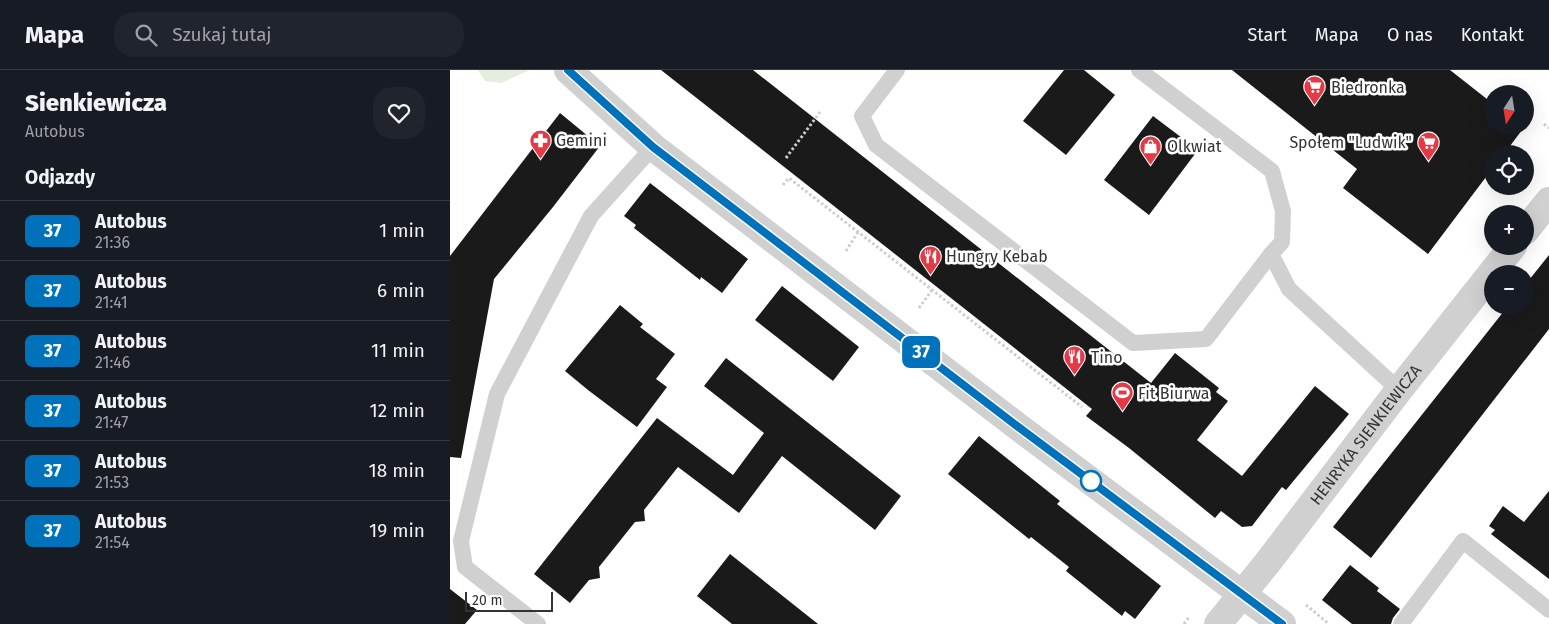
<!DOCTYPE html>
<html lang="pl">
<meta charset="utf-8">
<style>
body{margin:0;font-family:"Fira Sans",sans-serif;background:#20242c;color:#f1f3f6;height:100vh;display:flex;flex-direction:column;font-size:19px;white-space:nowrap}
*{box-sizing:border-box;margin:0}
p{font-size:16px;color:#9ea1a6}
.icon{flex:none;width:28px;height:28px;fill:none;stroke:currentColor;stroke-width:2;stroke-linecap:round;stroke-linejoin:round}
.map{position:relative;flex:1;overflow:hidden}
.drawer{display:flex;flex-direction:column;background:#171b24;width:450px}
.drawer>*{flex:none}
.badge{padding:0 10px;border-radius:8px;font-size:18px;line-height:32px}
.needle{width:32px;rotate:192deg}
.fabs{position:absolute;left:1034px;top:15px;display:grid;gap:10px}
.fabs a{display:grid;place-items:center;width:50px;height:50px;border-radius:50%;background:#171b24;box-shadow:0 5px 20px #0002;font-size:25px}
.scale{position:absolute;left:15px;bottom:12px;width:88px;box-sizing:border-box;padding-left:5px;border:2px solid #333;border-top:0;font-size:14px;line-height:18px;white-space:nowrap;color:#333;-webkit-text-stroke:4px #fff;paint-order:stroke}
.map>.badge{position:absolute;translate:-50% -50%;box-shadow:0 0 0 2px #fff}
h2{padding:0 25px;font-size:19px;line-height:45px}
.round{display:grid;place-items:center;flex:none;width:52px;height:52px;border-radius:20px;background:#20242c}
.overview{display:flex;align-items:center;justify-content:space-between;height:85px;padding:0 25px}
h1{font-size:24px;font-weight:800;line-height:38px}
ul{padding:0;list-style:none}
li{display:flex;align-items:center;gap:15px;height:60px;padding:0 25px;border-top:1px solid #363941}
li div{flex:1}
li b{display:block;font-size:19px}
li em{font-style:normal}
li .badge{min-width:55px;font-weight:700;text-align:center}
header{display:flex;align-items:center;gap:30px;box-sizing:border-box;height:70px;padding:0 25px;background:#171b24;border-bottom:1px solid #363941}
header strong{font-size:24px}
nav{display:flex;gap:28px;margin-inline-start:auto;font-size:18px}
.search{width:350px;height:45px;background:#20242c;display:flex;align-items:center;gap:12px;box-sizing:border-box;padding:0 18px;border-radius:20px;color:#9ea1a6;font-size:19px}
main{display:flex;flex:1;min-height:0}
.map>svg:first-child{display:block}
.green{fill:#e6ecdf}
.building{fill:#1a1a1a}
.lines{fill:none;stroke-linecap:round;stroke-linejoin:round}
.path{stroke:#cdcdcd;stroke-width:3;stroke-dasharray:2.5 2.5;stroke-linecap:butt}
.service{stroke:#d0d0d0;stroke-width:16}
.minor{stroke:#d0d0d0;stroke-width:28}
.line-casing{stroke:#fff;stroke-width:11}
.line{stroke:#0072bc;stroke-width:8}
.stop-dot{fill:#fff;stroke:#0072bc;stroke-width:2.5}
.labels{text-anchor:middle;dominant-baseline:central;stroke-width:5;stroke-linejoin:round;paint-order:stroke}
.poi-label{font-size:16px;fill:#333;stroke:#fff;text-anchor:start}
.street-label{font-size:16px;fill:#333;stroke:#fff}
</style>
<header>
<strong>Mapa</strong>
<div class="search"><svg class="icon" aria-label="search" viewBox="0 0 24 24"><circle cx="10" cy="10" r="6"/><path d="M15 15l6 6"/></svg>Szukaj tutaj</div>
<nav><a>Start</a><a>Mapa</a><a>O nas</a><a>Kontakt</a></nav>
</header>
<main>
<section class="drawer">
<div class="overview"><div><h1>Sienkiewicza</h1><p>Autobus</p></div><a class="round"><svg class="icon" aria-label="heart" viewBox="0 0 24 24"><path d="M12 20l-8-8c-3-5 5-10 8-4 3-6 11-1 8 4z"/></svg></a></div>
<h2>Odjazdy</h2>
<ul>
<li><span class="badge" style="background:#0072bc;color:#fff">37</span><div><b>Autobus</b><p>21:36</p></div><em>1 min</em></li>
<li><span class="badge" style="background:#0072bc;color:#fff">37</span><div><b>Autobus</b><p>21:41</p></div><em>6 min</em></li>
<li><span class="badge" style="background:#0072bc;color:#fff">37</span><div><b>Autobus</b><p>21:46</p></div><em>11 min</em></li>
<li><span class="badge" style="background:#0072bc;color:#fff">37</span><div><b>Autobus</b><p>21:47</p></div><em>12 min</em></li>
<li><span class="badge" style="background:#0072bc;color:#fff">37</span><div><b>Autobus</b><p>21:53</p></div><em>18 min</em></li>
<li><span class="badge" style="background:#0072bc;color:#fff">37</span><div><b>Autobus</b><p>21:54</p></div><em>19 min</em></li>
</ul>
</section>
<div class="map">
<svg width="1099" height="554" viewBox="0 0 1099 554">
<rect width="100%" height="100%" fill="#fff"/>
<!-- green -->
<path class="green" d="M28,0H80L51,13L35,11Z"/>
<!-- building -->
<g class="building">
<path d="M211,0H303L701,313L725,283L769,318L766,322L778,331L747,370L792,406L865,316L899,344L836,420L832,417L802,456L792,457L771,441L765,448L679,378L636,346L642,339Z"/>
<path d="M614,0H634L665,25L616,85L573,51Z"/>
<path d="M782,0H1000L1042,33V56H1075L1054,84H1042V99L978,184L893,118L907,99Z"/>
<path d="M110,43L150,76L103,137L44,209L11,388L0,387V186Z"/>
<path d="M703,46L748,80L699,145L654,110Z"/>
<path d="M200,113L298,189L272,223L251,207L250,210L226,191L184,158L186,155L174,146Z"/>
<path d="M1099,185V259L921,488L883,457L1058,236H1075V215Z"/>
<path d="M332,216L409,277L383,311L305,250Z"/>
<path d="M170,235L193,254L190,257L225,284L206,309L217,317L187,357L138,320L115,301Z"/>
<path d="M276,288L451,426L425,460L332,386L289,443L228,397L194,440L195,451L185,452L149,497L150,508L139,510L120,533L84,504L207,348L283,405L314,363L254,316Z"/>
<path d="M529,366L610,431L607,434L711,516L685,549L675,541L672,546L616,501L619,497L581,467L579,469L498,404Z"/>
<path d="M1099,421V509L1041,464L1045,460L1039,456L1053,436L1074,452Z"/>
<path d="M280,484L368,554H282L247,526Z"/>
<path d="M900,495L929,518L927,521L950,539L943,548L941,554H902L872,530Z"/>
<path d="M0,519L27,540L15,554H0Z"/>
</g>
<g class="lines">
<!-- path -->
<g class="path">
<path d="M1094,54L1099,58"/>
<path d="M336,88L370,42"/>
<path d="M333,115L339,108L632,337"/>
<path d="M396,181L408,162"/>
<path d="M469,238L482,220"/>
<path d="M856,535L879,554"/>
<path d="M734,554L739,547"/>
</g>
<!-- service -->
<g class="service">
<path d="M447,0L412,46L426,75L683,273L756,269L821,184"/>
<path d="M689,0L822,101L833,141L832,172L821,184L839,219L949,320"/>
<path d="M88,554L15,497L11,471L47,324L141,146L203,77"/>
<path d="M951,554L1013,471L1099,540"/>
</g>
<!-- minor -->
<g class="minor">
<path d="M118,0L203,77L567,356L832,554"/>
<path d="M1075,161L1099,131"/>
<path id="s1" d="M768,554L818,492L949,320L1063,176"/>
</g>
</g>
<g class="lines">
<defs>
<path id="line" d="M118,0L203,77L567,356L832,554"/>
</defs>
<!-- line casing -->
<use href="#line" class="line-casing"/>
<!-- line -->
<use href="#line" class="line"/>
</g>
<!-- icons -->
<defs>
<symbol id="supermarket-pin" viewBox="-11 -11 22 30"><path d="M0 17L-7.5 6A9.5 9.5 0 1 1 7.5 6Z" fill="#e63946" stroke="#fff"/><path d="M-6-5.5h2.5l.6 2H6L4.5 2H-2.5L-4.4-4H-6ZM-1.5 3.2a1.3 1.3 0 1 0 .1 0ZM3 3.2a1.3 1.3 0 1 0 .1 0Z" fill="#fff"/></symbol>
<symbol id="pharmacy-pin" viewBox="-11 -11 22 30"><path d="M0 17L-7.5 6A9.5 9.5 0 1 1 7.5 6Z" fill="#e63946" stroke="#fff"/><path d="M-2-6h4v4h4v4h-4v4h-4v-4h-4v-4h4Z" fill="#fff"/></symbol>
<symbol id="shop-pin" viewBox="-11 -11 22 30"><path d="M0 17L-7.5 6A9.5 9.5 0 1 1 7.5 6Z" fill="#e63946" stroke="#fff"/><path d="M-5-2.5h2.3a2.7 3.5 0 0 1 5.4 0H5L5.5 6h-11ZM-1.5-2.5h3a1.5 2.3 0 0 0-3 0Z" fill="#fff"/></symbol>
<symbol id="restaurant-pin" viewBox="-11 -11 22 30"><path d="M0 17L-7.5 6A9.5 9.5 0 1 1 7.5 6Z" fill="#e63946" stroke="#fff"/><path d="M-5-6h1v4h1v-4h1v4h1v-4h1v5L-1.5 .5V6h-2V.5L-5-1ZM5-6V6H3V1.5H1.5Q1.5-4 5-6Z" fill="#fff"/></symbol>
<symbol id="stadium-pin" viewBox="-11 -11 22 30"><path d="M0 17L-7.5 6A9.5 9.5 0 1 1 7.5 6Z" fill="#e63946" stroke="#fff"/><path d="M0-5a6.5 5 0 1 0 0 10a6.5 5 0 1 0 0-10ZM-3.5-1.8h7v3.6h-7Z" fill="#fff"/></symbol>
</defs>
<g fill-rule="evenodd">
<use href="#supermarket-pin" x="852" y="4" width="25" height="34"/>
<use href="#pharmacy-pin" x="78" y="58" width="25" height="34"/>
<use href="#supermarket-pin" x="966" y="60" width="25" height="34"/>
<use href="#shop-pin" x="688" y="64" width="25" height="34"/>
<use href="#restaurant-pin" x="468" y="174" width="25" height="34"/>
<use href="#restaurant-pin" x="612" y="274" width="25" height="34"/>
<use href="#stadium-pin" x="660" y="310" width="25" height="34"/>
</g>
<!-- markers -->
<circle class="stop-dot" cx="641" cy="411" r="10"/>
<g class="labels">
<!-- poi labels -->
<g class="poi-label">
<text x="881" y="17">Biedronka</text>
<text x="106" y="70">Gemini</text>
<text x="962" y="72" text-anchor="end">Społem "Ludwik"</text>
<text x="717" y="76">Olkwiat</text>
<text x="496" y="186">Hungry Kebab</text>
<text x="641" y="287">Tino</text>
<text x="688" y="323">Fit Biurwa</text>
</g>
<!-- street labels -->
<g class="street-label">
<text stroke="none"><textPath href="#s1" startOffset="240">HENRYKA SIENKIEWICZA</textPath></text>
</g>
</g>
</svg>
<div class="fabs">
<a><svg class="needle" viewBox="-14 -14 28 28"><path d="M0-13l5 13h-10z" fill="#e53935"/><path d="M0 13l5-13h-10z" fill="#9ea1a6"/></svg></a>
<a><svg class="icon" aria-label="locate" viewBox="0 0 24 24"><circle cx="12" cy="12" r="6"/><path d="M12 2v4M12 18v4M2 12h4M18 12h4"/></svg></a>
<a>+</a>
<a>−</a>
</div>
<div class="scale">20 m</div>
<b class="badge" style="left:471px;top:282px;background:#0072bc;color:#fff">37</b>
</div>
</main>
